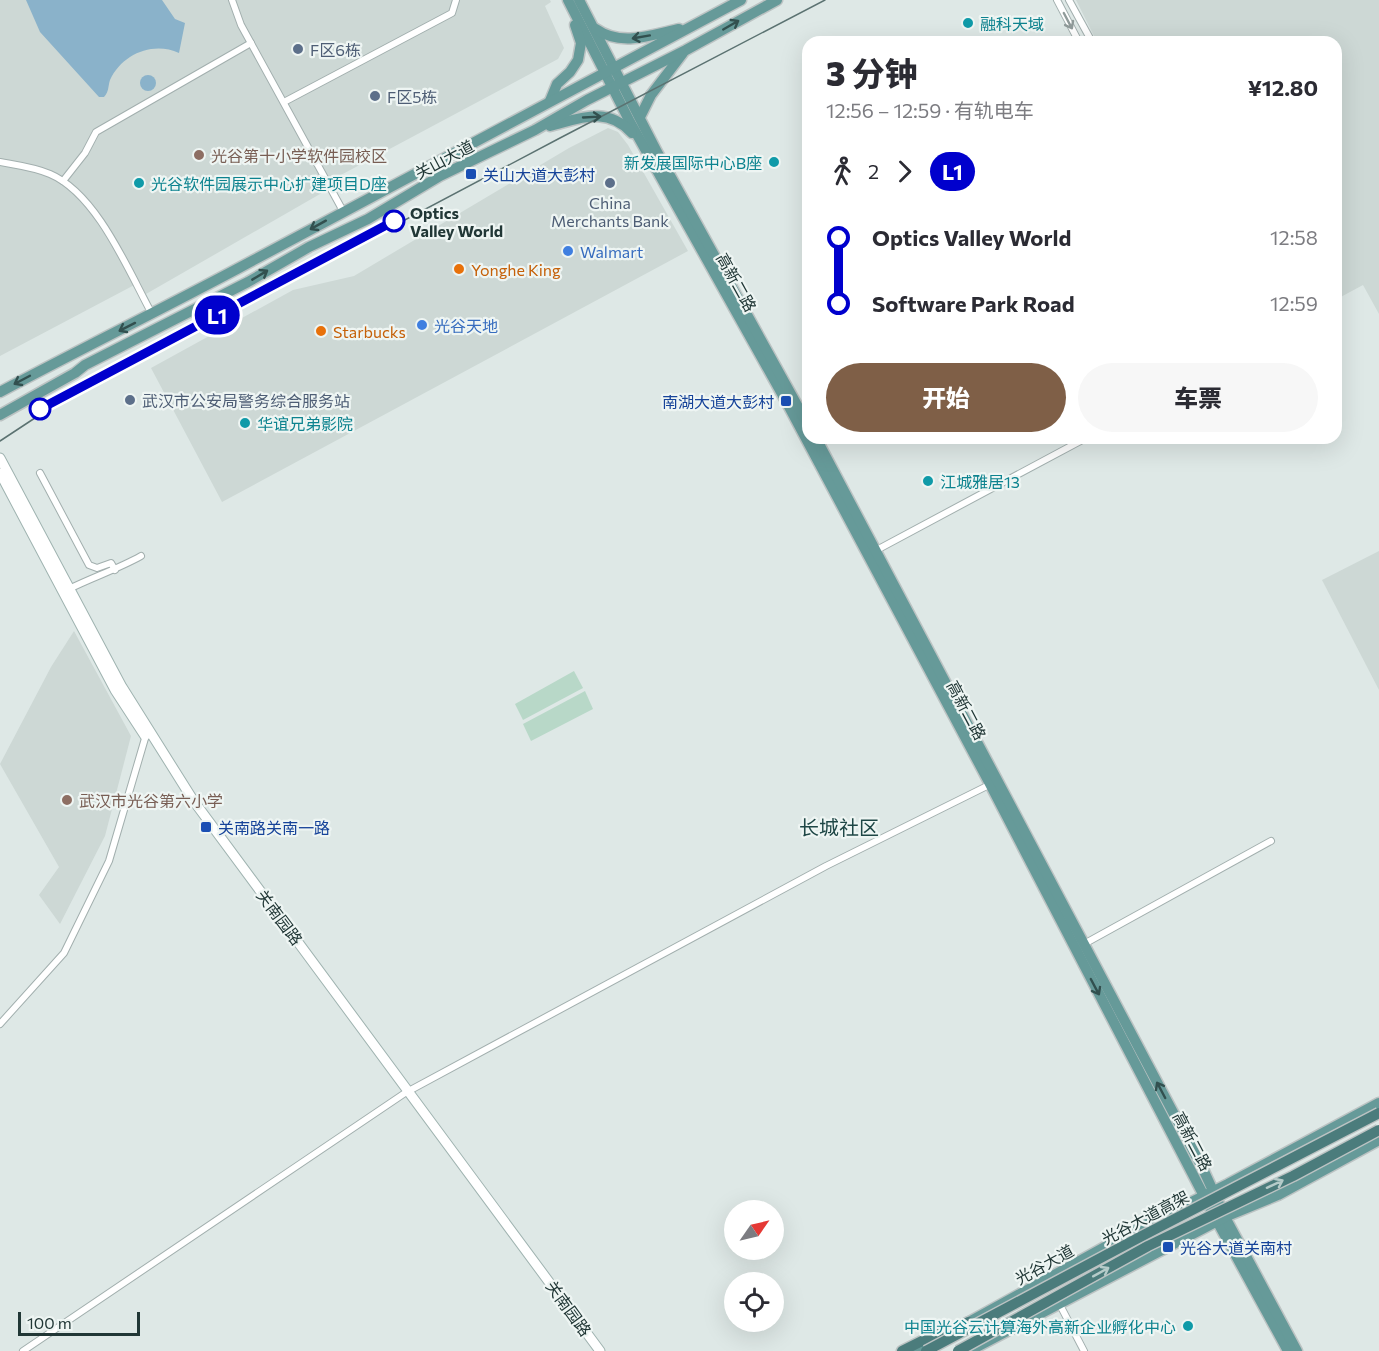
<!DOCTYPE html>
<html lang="zh">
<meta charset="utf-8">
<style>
body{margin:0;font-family:Commissioner,"Noto Sans SC",sans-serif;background:#f7f7f7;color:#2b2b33;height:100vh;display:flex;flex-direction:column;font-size:22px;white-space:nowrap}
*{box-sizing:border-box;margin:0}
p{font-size:20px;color:#7c7c81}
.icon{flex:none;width:33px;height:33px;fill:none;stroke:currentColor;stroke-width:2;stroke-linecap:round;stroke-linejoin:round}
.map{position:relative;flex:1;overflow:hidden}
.drawer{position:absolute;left:802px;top:36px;width:540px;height:408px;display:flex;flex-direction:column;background:#fff;border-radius:18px;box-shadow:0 6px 24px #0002}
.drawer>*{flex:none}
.badge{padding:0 12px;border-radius:20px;font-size:21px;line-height:39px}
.needle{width:39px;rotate:56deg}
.buttons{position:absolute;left:724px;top:1200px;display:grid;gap:12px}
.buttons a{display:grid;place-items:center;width:60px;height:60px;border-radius:50%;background:#fff;box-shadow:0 6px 24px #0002;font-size:30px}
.scale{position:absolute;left:18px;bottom:15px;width:122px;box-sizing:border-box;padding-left:6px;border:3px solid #213736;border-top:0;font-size:16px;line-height:21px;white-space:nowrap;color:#213736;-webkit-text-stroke:4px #eef5f3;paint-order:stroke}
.map>.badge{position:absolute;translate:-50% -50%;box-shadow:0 0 0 3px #fff}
.legs{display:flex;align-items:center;gap:9px;height:66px;padding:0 24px;font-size:20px}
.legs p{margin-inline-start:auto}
.head{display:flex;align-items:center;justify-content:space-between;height:102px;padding:0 24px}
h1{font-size:33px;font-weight:800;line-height:45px}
.action{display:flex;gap:12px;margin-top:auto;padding:12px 24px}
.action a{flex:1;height:69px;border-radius:36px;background:#7f5f47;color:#fff;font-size:24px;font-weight:800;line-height:69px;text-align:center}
.action a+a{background:#f7f7f7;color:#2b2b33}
ul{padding:0 24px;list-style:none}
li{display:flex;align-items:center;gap:21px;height:66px;font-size:22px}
li i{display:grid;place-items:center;width:9px;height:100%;margin:0 8px;background:currentColor}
li i::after{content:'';width:15px;height:15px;margin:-8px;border:4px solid;border-radius:50%;background:#fff}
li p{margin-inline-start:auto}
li:first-child i{background:linear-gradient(#0000 50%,currentColor 0)}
li:last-child i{background:linear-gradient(currentColor 50%,#0000 0)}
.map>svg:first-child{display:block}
.built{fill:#cdd8d5}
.green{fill:#b8d8c8}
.water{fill:#8ab2ca}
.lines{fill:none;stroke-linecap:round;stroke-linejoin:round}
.minor-casing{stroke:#a2afae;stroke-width:8}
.secondary-casing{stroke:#9fb3b0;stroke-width:11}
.primary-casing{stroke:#bcc3c3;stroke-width:13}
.trunk-casing{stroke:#bcc3c3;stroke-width:13}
.minor{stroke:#fff;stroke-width:6}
.secondary{stroke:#fff;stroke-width:9}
.primary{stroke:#669a99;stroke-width:10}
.trunk{stroke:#4b7c7c;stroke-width:10}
.tram{stroke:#5b7271;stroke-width:1.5}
.trunk-bridge-casing{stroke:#bcc3c3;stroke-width:13;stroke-linecap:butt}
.trunk-bridge{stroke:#4b7c7c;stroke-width:10}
.oneway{stroke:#909b9a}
.oneway2{stroke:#32504f}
.oneway3{stroke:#b5cbc9}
.line-1-casing{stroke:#fff;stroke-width:14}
.line-1{stroke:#0000cd;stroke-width:9}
.culture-dot{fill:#0f9aa8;stroke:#eef5f3;stroke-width:2}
.service-dot{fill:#5c6f8a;stroke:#eef5f3;stroke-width:2}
.education-dot{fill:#8d6e63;stroke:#eef5f3;stroke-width:2}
.transit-dot{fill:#1a4fb4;stroke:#eef5f3;stroke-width:2}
.stop-1-dot{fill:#fff;stroke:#0000cd;stroke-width:3}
.shop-dot{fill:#3f7fe0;stroke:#eef5f3;stroke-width:2}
.food-dot{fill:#e8710a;stroke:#eef5f3;stroke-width:2}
.labels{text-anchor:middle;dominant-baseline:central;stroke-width:4.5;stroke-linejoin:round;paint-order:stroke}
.culture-label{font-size:16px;fill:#0d838f;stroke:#eef5f3;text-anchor:start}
.service-label{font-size:16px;fill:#4e5e75;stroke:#eef5f3;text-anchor:start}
.education-label{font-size:16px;fill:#785e54;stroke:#eef5f3;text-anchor:start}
.street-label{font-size:16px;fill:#213736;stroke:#eef5f3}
.transit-label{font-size:16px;fill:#164399;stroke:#eef5f3;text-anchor:start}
.stop-label{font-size:16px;font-weight:bold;fill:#213736;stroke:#eef5f3;text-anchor:start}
.shop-label{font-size:16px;fill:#366cbe;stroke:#eef5f3;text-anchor:start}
.food-label{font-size:16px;fill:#c56008;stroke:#eef5f3;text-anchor:start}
.quarter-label{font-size:20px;fill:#1f4746;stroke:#eef5f3}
</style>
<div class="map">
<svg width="1379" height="1351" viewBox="0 0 1379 1351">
<rect width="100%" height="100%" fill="#dee8e6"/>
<!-- built -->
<g class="built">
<path d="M0,0H550L551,2L545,6L564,48L558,59L324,184L327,190L146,294L140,282L0,356Z"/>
<path d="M1076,0H1379V314L1363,285L1337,299L1336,42H1097Z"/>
<path d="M608,128L618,132L628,145L688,251L222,502L151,368L293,290L354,276L569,148Z"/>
<path d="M1379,551V690L1322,580Z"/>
<path d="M74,631L131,736L105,836L60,924L39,895L59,867L0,764L51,667Z"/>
</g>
<!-- green -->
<g class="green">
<path d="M574,671L583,688L523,720L515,704Z"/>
<path d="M585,691L593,709L531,741L523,724Z"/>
</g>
<!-- water -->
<g class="water">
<path d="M26,0H162L175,19L185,23L179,53C153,41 122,54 110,80C108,86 109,92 104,97H99L40,32Z"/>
<circle cx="148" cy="83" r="8"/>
</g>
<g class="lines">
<defs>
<g id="minor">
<path d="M232,0L241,25L343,211"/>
<path d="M1057,0L1079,42"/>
<path d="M1069,0L1092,42"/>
<path d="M284,102L452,13L456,0"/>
<path d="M0,162C16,165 34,167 50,174C97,194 128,270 152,314"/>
<path d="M63,181L85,153L96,132L251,43"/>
<path d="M40,473L89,565L97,568L111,563L115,570"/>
<path d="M873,552L1086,438"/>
<path d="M69,589C93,577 118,569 141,556"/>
<path d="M1084,944L1271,841"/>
<path d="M0,1024L64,953L109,861L146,735"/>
<path d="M1060,1305L1084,1351"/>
<path d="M23,1351L405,1093L826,866L991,784"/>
</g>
<g id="secondary">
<path d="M0,458L122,687L193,800L600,1351"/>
<path d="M0,473L115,690L145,736"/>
</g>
<g id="primary">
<path d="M568,0L630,122L786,401L990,784L1217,1221L1288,1351"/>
<path d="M579,0L657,152L808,425"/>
<path d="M596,29C621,47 652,35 679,29"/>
<path d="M550,101L557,84L570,72L578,60L581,43L575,25"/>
<path d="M640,117L651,95L683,53"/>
<path d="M550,126C581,118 607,106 632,133"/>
<path d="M0,392C79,350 158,311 237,269C406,180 573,89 741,0"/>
<path d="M0,415L75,373L85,365L248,282L309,247L368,219L440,176L535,130L587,100L686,50L777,0"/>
<path d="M816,438L1203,1169L1225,1217L1297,1351"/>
<path d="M962,1326L1143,1226L1228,1184L1379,1103"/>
<path d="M914,1351L935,1340"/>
<path d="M969,1351L1225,1217L1278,1195L1379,1140"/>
</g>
<path id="trunk" d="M902,1351L922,1341L969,1322"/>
</defs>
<!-- minor casing -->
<use href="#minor" class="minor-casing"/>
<!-- secondary casing -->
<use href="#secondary" class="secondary-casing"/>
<!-- primary casing -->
<use href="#primary" class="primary-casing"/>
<!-- trunk casing -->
<use href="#trunk" class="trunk-casing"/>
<!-- minor -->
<use href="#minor" class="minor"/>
<!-- secondary -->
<use href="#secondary" class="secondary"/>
<!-- primary -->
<use href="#primary" class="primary"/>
<!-- trunk -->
<use href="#trunk" class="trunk"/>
<!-- tram -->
<path class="tram" d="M0,441L41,414L85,389L560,138L825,0"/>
<defs>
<g id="trunk-bridge">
<path d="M926,1351L1140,1237L1379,1113"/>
<path d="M958,1351L1148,1246L1293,1176L1379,1130"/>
</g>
</defs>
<!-- trunk-bridge casing -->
<use href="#trunk-bridge" class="trunk-bridge-casing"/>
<!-- trunk-bridge -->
<use href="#trunk-bridge" class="trunk-bridge"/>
</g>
<!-- one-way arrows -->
<defs><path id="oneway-shaft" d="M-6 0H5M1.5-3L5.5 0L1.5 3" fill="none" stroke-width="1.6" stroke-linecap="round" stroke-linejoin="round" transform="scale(1.5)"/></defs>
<use class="oneway" href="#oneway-shaft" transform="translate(1068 21) rotate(62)"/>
<g class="oneway2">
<use href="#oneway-shaft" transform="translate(731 25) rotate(-30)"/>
<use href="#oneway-shaft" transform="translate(641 37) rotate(170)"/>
<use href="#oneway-shaft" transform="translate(592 117) rotate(-3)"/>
<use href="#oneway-shaft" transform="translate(318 225) rotate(151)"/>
<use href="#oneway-shaft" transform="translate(260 275) rotate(-31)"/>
<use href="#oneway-shaft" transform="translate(127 327) rotate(153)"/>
<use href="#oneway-shaft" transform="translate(22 380) rotate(152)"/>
<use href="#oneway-shaft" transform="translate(1095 987) rotate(62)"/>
<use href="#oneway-shaft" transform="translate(1161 1090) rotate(-118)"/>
</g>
<g class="oneway3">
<use href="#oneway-shaft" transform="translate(1275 1184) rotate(-25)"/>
<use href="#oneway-shaft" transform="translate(1101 1272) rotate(-29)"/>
</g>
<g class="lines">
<defs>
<path id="line-1" d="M40,409L394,221"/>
</defs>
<!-- line-1 casing -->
<use href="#line-1" class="line-1-casing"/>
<!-- line-1 -->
<use href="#line-1" class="line-1"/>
</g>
<!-- markers -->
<g class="culture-dot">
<circle cx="968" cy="23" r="6"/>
<circle cx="774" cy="162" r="6"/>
<circle cx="139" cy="183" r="6"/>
<circle cx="245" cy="423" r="6"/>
<circle cx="928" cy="481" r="6"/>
<circle cx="1188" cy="1326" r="6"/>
</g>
<g class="service-dot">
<circle cx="298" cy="49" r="6"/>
<circle cx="375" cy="96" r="6"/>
<circle cx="610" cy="183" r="6"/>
<circle cx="130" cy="400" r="6"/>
</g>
<g class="education-dot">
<circle cx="199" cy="155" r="6"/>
<circle cx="67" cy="800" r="6"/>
</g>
<g class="transit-dot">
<rect x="465" y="168" width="12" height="12" rx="3"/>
<rect x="780" y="395" width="12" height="12" rx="3"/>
<rect x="200" y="821" width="12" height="12" rx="3"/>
<rect x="1162" y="1241" width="12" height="12" rx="3"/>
</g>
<g class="stop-1-dot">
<circle cx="394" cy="221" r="10"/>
<circle cx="40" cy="409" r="10"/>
</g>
<g class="shop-dot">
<circle cx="568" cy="251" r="6"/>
<circle cx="422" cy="325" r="6"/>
</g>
<g class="food-dot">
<circle cx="459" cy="269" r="6"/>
<circle cx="321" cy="331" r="6"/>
</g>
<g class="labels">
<!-- culture labels -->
<g class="culture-label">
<text x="980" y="23">融科天域</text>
<text x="762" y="162" text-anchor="end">新发展国际中心B座</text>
<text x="151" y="183">光谷软件园展示中心扩建项目D座</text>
<text x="257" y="423">华谊兄弟影院</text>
<text x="940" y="481">江城雅居13</text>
<text x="1176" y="1326" text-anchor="end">中国光谷云计算海外高新企业孵化中心</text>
</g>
<!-- service labels -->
<g class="service-label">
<text x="310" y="49">F区6栋</text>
<text x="387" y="96">F区5栋</text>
<text x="610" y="202" text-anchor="middle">China<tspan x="610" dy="18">Merchants Bank</tspan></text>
<text x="142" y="400">武汉市公安局警务综合服务站</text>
</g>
<!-- education labels -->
<g class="education-label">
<text x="211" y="155">光谷第十小学软件园校区</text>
<text x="79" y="800">武汉市光谷第六小学</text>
</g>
<!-- street labels -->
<g class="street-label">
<text transform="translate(444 159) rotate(-28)">关山大道</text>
<text transform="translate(737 282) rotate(61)">高新二路</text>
<text transform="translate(967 710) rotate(62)">高新二路</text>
<text transform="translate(280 917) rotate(53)">关南园路</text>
<text transform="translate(1193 1141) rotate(62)">高新二路</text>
<text transform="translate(1145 1217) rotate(-28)">光谷大道高架</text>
<text transform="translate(1044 1264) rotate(-29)">光谷大道</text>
<text transform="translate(569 1308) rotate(54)">关南园路</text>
</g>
<!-- transit labels -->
<g class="transit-label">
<text x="483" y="174">关山大道大彭村</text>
<text x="774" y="401" text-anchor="end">南湖大道大彭村</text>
<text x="218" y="827">关南路关南一路</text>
<text x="1180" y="1247">光谷大道关南村</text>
</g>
<!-- stop labels -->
<g class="stop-label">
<text x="410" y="212">Optics<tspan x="410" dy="18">Valley World</tspan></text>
</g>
<!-- shop labels -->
<g class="shop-label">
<text x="580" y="251">Walmart</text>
<text x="434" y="325">光谷天地</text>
</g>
<!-- food labels -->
<g class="food-label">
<text x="471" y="269">Yonghe King</text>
<text x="333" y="331">Starbucks</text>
</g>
<!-- quarter labels -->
<g class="quarter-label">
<text x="839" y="827">长城社区</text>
</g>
</g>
</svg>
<div class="buttons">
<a><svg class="needle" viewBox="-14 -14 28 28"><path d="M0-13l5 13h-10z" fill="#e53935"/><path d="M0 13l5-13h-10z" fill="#7c7c81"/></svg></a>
<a><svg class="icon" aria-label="locate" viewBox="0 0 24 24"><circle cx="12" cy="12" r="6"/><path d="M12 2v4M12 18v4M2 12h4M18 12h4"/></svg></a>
</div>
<div class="scale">100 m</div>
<b class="badge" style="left:217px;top:315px;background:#0000cd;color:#fff">L1</b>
<section class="drawer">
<div class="head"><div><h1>3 分钟</h1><p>12:56 – 12:59 · 有轨电车</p></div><b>¥12.80</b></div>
<div class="legs"><svg class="icon" aria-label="walk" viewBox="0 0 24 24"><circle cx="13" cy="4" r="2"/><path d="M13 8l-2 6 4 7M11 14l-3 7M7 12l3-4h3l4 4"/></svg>2<svg class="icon" aria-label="forward" viewBox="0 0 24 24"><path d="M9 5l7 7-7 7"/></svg><b class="badge" style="background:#0000cd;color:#fff">L1</b></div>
<ul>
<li><i style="color:#0000cd"></i><b>Optics Valley World</b><p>12:58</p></li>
<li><i style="color:#0000cd"></i><b>Software Park Road</b><p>12:59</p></li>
</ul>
<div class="action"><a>开始</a><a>车票</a></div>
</section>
</div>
